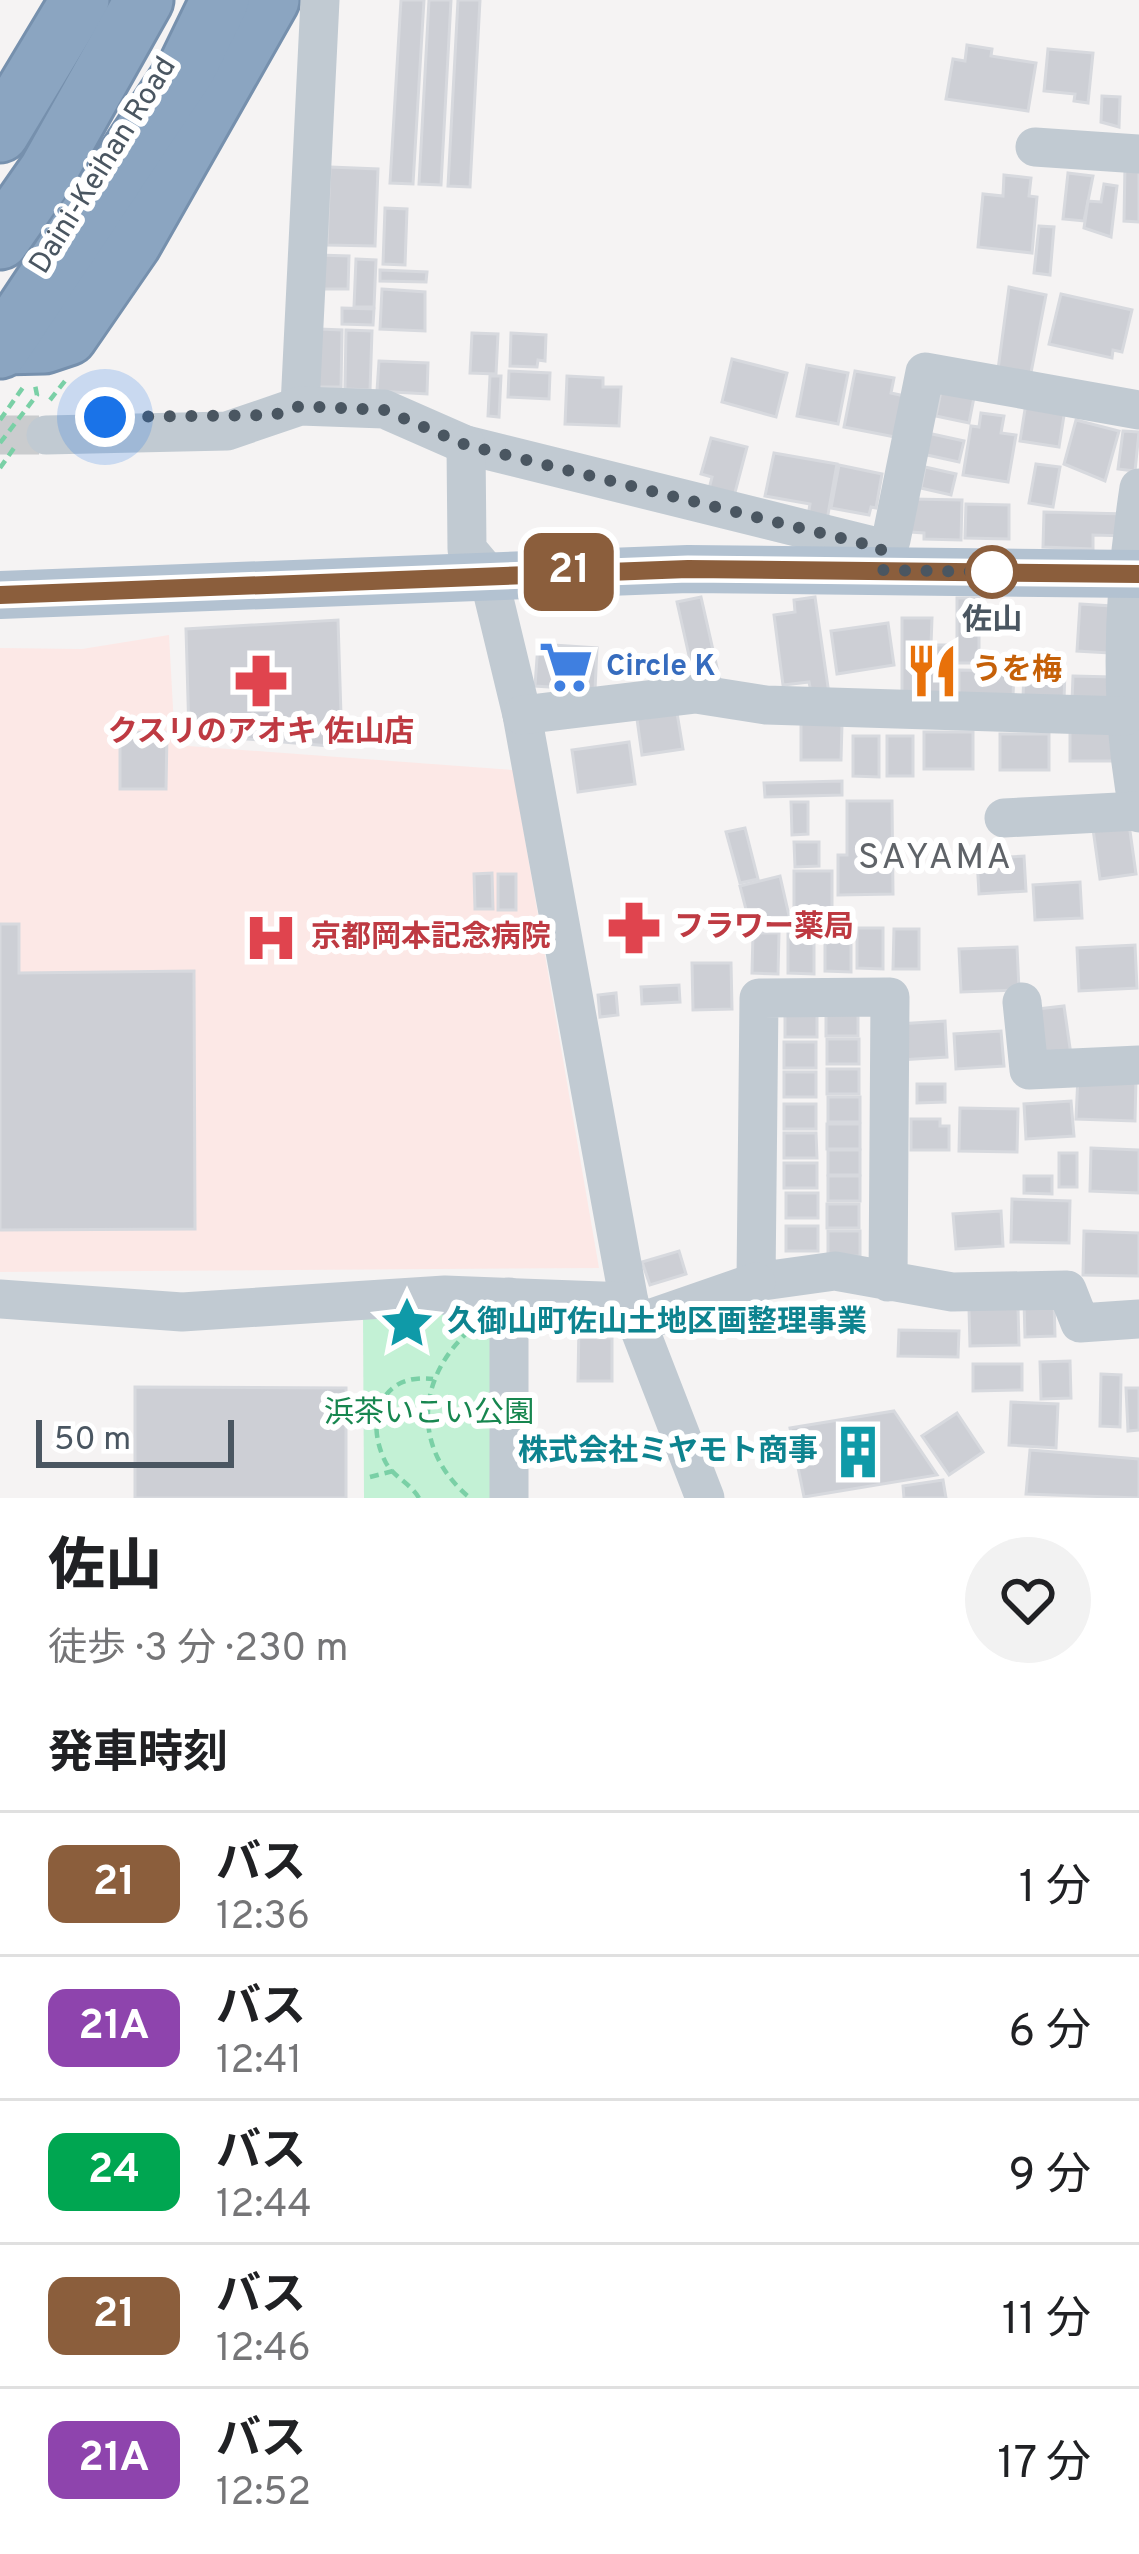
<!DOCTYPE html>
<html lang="ja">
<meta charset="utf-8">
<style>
body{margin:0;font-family:Overpass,"Noto Sans JP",sans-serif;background:#f2f2f2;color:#202124;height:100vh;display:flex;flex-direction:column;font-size:45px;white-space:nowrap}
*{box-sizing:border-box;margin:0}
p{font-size:39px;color:#757577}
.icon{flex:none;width:66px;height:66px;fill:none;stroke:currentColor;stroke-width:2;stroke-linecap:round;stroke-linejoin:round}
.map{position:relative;height:1498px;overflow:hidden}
.panel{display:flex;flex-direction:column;background:#fff;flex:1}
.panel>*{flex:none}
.badge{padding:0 24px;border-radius:18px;font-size:42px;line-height:78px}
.scale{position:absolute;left:36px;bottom:30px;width:198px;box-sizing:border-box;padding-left:12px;border:6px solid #4a5661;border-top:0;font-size:33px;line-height:42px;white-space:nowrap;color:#4a5661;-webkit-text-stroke:9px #fff;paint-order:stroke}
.you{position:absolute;width:60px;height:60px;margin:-30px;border:9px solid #fff;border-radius:50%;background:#1a73e8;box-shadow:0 0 0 18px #1a73e833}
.map>.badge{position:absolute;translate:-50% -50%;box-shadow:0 0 0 6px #fff}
h2{padding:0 48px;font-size:45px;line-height:108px}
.round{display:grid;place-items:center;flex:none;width:126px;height:126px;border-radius:63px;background:#f2f2f2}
.headline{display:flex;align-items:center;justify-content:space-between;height:204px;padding:0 48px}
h1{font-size:57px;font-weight:800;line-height:90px}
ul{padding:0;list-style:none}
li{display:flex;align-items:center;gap:36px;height:144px;padding:0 48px;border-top:3px solid #e0e0e0}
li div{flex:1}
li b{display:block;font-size:45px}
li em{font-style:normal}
li .badge{min-width:132px;font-weight:700;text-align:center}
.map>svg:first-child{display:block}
.medical{fill:#fce8e6}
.green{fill:#c3f1d5}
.building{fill:#cdcfd5;stroke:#d7d9de;stroke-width:3}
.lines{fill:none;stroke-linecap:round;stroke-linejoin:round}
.minor-tunnel{stroke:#caccce;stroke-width:39;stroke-dasharray:39 20;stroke-linecap:butt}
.highway-casing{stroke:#7690ad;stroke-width:63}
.path{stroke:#7ad0a6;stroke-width:4.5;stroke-dasharray:9 6;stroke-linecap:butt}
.minor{stroke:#c1cad2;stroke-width:39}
.major{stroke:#b3c2d1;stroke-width:48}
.highway{stroke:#8ba5c1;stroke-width:57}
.path-bridge{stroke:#7ad0a6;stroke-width:4.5;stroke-dasharray:9 6;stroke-linecap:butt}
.line-casing{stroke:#fff;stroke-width:27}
.line{stroke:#8b5e3c;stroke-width:18}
.walk{stroke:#4a5661;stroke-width:12;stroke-dasharray:0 21.6}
.stop-dot{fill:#fff;stroke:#8b5e3c;stroke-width:6}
.labels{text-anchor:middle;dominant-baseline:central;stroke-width:12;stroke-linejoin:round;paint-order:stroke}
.street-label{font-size:30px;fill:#4a5661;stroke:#fff}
.stop-label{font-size:30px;font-weight:bold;fill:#4a5661;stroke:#fff}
.shop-label{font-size:30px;font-weight:bold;fill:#366cbe;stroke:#fff;text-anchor:start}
.food-label{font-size:30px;font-weight:bold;fill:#c56008;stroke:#fff;text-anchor:start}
.health-label{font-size:30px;font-weight:bold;fill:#be3a42;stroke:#fff;text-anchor:start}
.culture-label{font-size:30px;font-weight:bold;fill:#0d838f;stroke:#fff;text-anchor:start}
.park-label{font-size:30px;fill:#17864f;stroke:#fff}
.quarter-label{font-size:36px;letter-spacing:3px;fill:#5f6368;stroke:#fff}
</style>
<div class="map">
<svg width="1139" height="1498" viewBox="0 0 1139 1498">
<rect width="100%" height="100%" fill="#f5f3f3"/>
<!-- medical -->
<path class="medical" d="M169,635L175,745L513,770L599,1268L0,1272V648L82,649Z"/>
<!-- green -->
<path class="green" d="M475,1313L496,1330L493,1498H364L363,1315Z"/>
<!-- building -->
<g class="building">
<path d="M401,0H424L413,184L390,183Z"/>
<path d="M429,0H451L441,185L419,184Z"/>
<path d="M458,0H480L470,187L448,186Z"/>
<path d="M967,45L992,49L991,56L1036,63L1028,111L946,99L953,59L965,61Z"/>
<path d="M1048,49L1093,53L1088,103L1074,101L1075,94L1044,91Z"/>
<path d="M1102,96L1120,97L1119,127L1101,122Z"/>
<path d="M1125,165H1139V222L1124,221Z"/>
<path d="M330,167L378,169L375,246L327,245Z"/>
<path d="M1068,173L1093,176L1084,221L1063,219Z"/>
<path d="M1004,175L1031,178L1029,196L1037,197L1032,253L978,247L983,194L1003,196Z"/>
<path d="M1104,184L1117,186L1111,237L1084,228L1088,201L1101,202Z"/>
<path d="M385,208L407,209L405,265L383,264Z"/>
<path d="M1039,226L1054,227L1050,275L1034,273Z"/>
<path d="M317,255L349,256L348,289H316Z"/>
<path d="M356,259L376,260L374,307H354Z"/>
<path d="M380,270L427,272L426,282L380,281Z"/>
<path d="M1009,287L1046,295L1029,383L997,377Z"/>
<path d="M382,289L425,292V331L380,329Z"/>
<path d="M1061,294L1132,310L1122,352L1113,350L1112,358L1049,344Z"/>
<path d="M342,308L374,309L373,325L342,324Z"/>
<path d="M319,329L342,330L341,387H318Z"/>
<path d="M346,330L372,331L370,390L345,389Z"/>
<path d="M472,333L498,334L496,374L470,373Z"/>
<path d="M511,333L546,335L545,361L538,360L537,367L510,366Z"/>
<path d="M732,359L787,373L776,417L722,402Z"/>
<path d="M379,361L428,363L427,394L377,391Z"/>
<path d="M807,365L848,373L838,424L797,416Z"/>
<path d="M509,371L550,373L549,399L508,397Z"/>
<path d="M855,371L894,378L891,393L909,397L900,438L844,427Z"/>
<path d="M490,376H501L499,417L488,416Z"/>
<path d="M567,376L603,378V387H621L619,426L565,424Z"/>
<path d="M943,381L976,387L969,423L936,416Z"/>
<path d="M1026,403L1065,409L1059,447L1020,441Z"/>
<path d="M981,413L1004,416L1001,433L1016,435L1008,482L963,475L971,426L979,427Z"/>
<path d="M1076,420L1119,431L1105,481L1064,464Z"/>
<path d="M1123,431L1139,432L1135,471L1118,469Z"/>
<path d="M923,432L964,441L959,462L918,453Z"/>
<path d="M711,438L747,447L732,504L707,497L712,477L701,474Z"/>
<path d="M774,453L837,464L827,520L808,516L810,504L765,496Z"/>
<path d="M1036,464L1060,467L1053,507L1029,503Z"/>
<path d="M839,465L882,474L876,508L871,507L869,515L831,508Z"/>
<path d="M925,467L956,474L951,495L921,488Z"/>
<path d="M911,499L962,500L961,540L924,539V533L911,532Z"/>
<path d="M966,504L1009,505V539L965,538Z"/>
<path d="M1044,512L1127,514V536L1093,535V549L1043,547Z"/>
<path d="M701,597L720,681L696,687L677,602Z"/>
<path d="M815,597L829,694L812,697L809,682L783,685L774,615L795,612L794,600Z"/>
<rect x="957" y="598" width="22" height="65"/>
<path d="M1080,604L1112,606L1109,653L1077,651Z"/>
<path d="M902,618H932L931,645H952V694H902Z"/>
<path d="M338,620L342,747L189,734L186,629Z"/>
<path d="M888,623L894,665L837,674L831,631Z"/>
<path d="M538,644L597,648L595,690L535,686Z"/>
<path d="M1024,669L1065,670L1064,700L1023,699Z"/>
<path d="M959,670L1014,671L1013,697L959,695Z"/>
<path d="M1073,676L1112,677L1111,704L1072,702Z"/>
<path d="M677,713L683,749L642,755L637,719Z"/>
<path d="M801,723L842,724L841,760H801Z"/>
<rect x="1070" y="726" width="43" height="35"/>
<path d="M120,732L167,733L166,789H120Z"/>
<rect x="924" y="732" width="49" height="37"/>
<rect x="1000" y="734" width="49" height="36"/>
<path d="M853,736H879V777L853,776Z"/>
<rect x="887" y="736" width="26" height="40"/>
<path d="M629,742L635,784L578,792L572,750Z"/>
<path d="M842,781V795L765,797L764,783Z"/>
<path d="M847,801H892L893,894L838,895V855H847Z"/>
<path d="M791,802H808V834L792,835Z"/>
<path d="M1129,824L1136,874L1100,879L1093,829Z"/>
<path d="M745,828L758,879L740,883L726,832Z"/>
<path d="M794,842H819V866L795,867Z"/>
<path d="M1024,856L1026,891L979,894L977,859Z"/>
<rect x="794" y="871" width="38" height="41"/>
<path d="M492,873L493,909H475L474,874Z"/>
<rect x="498" y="874" width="18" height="36"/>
<path d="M780,876L790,920L751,929L740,886Z"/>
<path d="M1080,882L1082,918L1035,920L1033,885Z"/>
<path d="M0,924H19V973L194,971L195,1229L0,1230Z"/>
<path d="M857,928H883V969L857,968Z"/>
<path d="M894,929H919V969H893Z"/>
<path d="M825,931H851V972L825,971Z"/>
<path d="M753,933H779L778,974L752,973Z"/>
<path d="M788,933H814V974L788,973Z"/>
<path d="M1135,945L1137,988L1079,991L1077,948Z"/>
<path d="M1017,947L1019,990L961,992L959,949Z"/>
<path d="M692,963H731L732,1009L693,1010Z"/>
<path d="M679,985L680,1002L642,1004L641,987Z"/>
<path d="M616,993L618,1015L600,1017L598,995Z"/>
<path d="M1064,1006L1071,1055L1034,1060L1028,1010Z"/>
<path d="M858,1011V1036H826V1012Z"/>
<rect x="785" y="1012" width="32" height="25"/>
<path d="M945,1021L947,1057L900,1060L898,1024Z"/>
<path d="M1001,1031L1004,1066L956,1069L954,1034Z"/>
<rect x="827" y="1039" width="32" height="25"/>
<rect x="784" y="1042" width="32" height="26"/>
<rect x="827" y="1069" width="32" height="25"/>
<rect x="784" y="1072" width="32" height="25"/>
<path d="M1078,1076L1136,1078L1135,1121L1076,1119Z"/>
<path d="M917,1084H945V1102L917,1103Z"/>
<rect x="828" y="1097" width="32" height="25"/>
<path d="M1071,1101L1074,1136L1026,1139L1024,1104Z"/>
<rect x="784" y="1104" width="32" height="25"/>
<path d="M960,1108L1018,1109L1017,1152L959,1151Z"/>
<path d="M911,1119H940V1126H949V1150H911Z"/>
<rect x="827" y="1124" width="33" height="25"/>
<path d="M784,1133H816L817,1158H784Z"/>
<path d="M1091,1148L1139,1150V1193L1090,1191Z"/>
<rect x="828" y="1150" width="32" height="25"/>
<rect x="1059" y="1153" width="18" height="34"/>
<rect x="784" y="1163" width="33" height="25"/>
<rect x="828" y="1176" width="32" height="25"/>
<path d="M1024,1176H1052V1194L1024,1193Z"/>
<rect x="786" y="1193" width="32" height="25"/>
<path d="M1012,1199L1070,1201L1069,1243L1011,1242Z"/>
<rect x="827" y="1204" width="32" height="24"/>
<path d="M1001,1211L1003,1246L956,1249L953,1214Z"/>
<rect x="786" y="1226" width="32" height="25"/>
<path d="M828,1231H860V1256L828,1257Z"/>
<path d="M1084,1231L1139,1233V1276L1083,1275Z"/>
<path d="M679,1251L686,1274L650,1285L642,1262Z"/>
<path d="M1054,1300L1055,1336L1025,1337L1024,1301Z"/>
<path d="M1018,1308L1019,1345L970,1346L969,1309Z"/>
<path d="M579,1323H599L598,1338H612V1381H578Z"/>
<path d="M899,1330L959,1331L958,1357L898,1356Z"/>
<path d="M1070,1361L1071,1398L1041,1399L1040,1362Z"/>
<path d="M973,1364H1022V1390L973,1391Z"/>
<path d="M1101,1374L1121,1375L1120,1427L1100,1426Z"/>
<path d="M135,1387L346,1388V1498H135Z"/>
<path d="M1126,1388H1139V1430L1128,1431Z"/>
<path d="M1011,1402L1058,1404L1056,1448L1009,1445Z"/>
<path d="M894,1411L937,1475L804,1497L790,1428Z"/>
<path d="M957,1413L983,1452L949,1475L922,1436Z"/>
<path d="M1030,1450L1139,1459V1498L1026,1494Z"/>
<path d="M943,1480L946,1498H904L903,1486Z"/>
</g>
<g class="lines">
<!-- minor-tunnel -->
<path class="minor-tunnel" d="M0,435H46"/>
<defs>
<g id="highway">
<path d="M0,133L80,0"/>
<path d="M0,240L48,171L144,0"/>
<path d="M3,345L44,344L68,336L132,243L270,0"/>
<path d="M0,349L188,66L220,0"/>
</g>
</defs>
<!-- highway casing -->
<use href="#highway" class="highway-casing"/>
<!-- path -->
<g class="path">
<path d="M50,400L65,381"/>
<path d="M0,420L24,386"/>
<path d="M0,468L14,448"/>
<path d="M469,1331C416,1379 412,1450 470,1498"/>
<path d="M370,1477L393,1471"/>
<path d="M419,1498C411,1484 394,1477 386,1463C364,1421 380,1372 433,1379"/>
</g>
<!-- minor -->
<g class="minor">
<path d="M1035,147L1139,154"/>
<path d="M300,406L320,0"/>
<path d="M46,435L227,431L300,406L384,409L466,445L881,548"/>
<path d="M466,445L467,549L488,574L522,715L629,1302L705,1498"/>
<path d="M1139,488C1123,594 1118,707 1139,813"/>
<path d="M882,570L881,548L891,540L925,372L1139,410"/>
<path d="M522,715L696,694L766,705L1125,716"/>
<path d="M1004,818L1138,811"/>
<path d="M1022,1002L1029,1070L1139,1065"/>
<path d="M888,1282L890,997L759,998L756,1282L835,1271L952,1292L1067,1290L1080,1323L1139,1319"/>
<path d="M509,1297V1498"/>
<path d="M0,1299L182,1312L445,1295L629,1302"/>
<path d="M635,1324L756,1282"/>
</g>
<!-- major -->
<path class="major" d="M0,595L688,569L1139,574"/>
<!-- highway -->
<use href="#highway" class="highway"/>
<!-- path-bridge -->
<path class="path-bridge" d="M0,443L37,395L35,385"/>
</g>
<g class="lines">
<defs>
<path id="line" d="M0,595L688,569L1139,574"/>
</defs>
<!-- line casing -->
<use href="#line" class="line-casing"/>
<!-- line -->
<use href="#line" class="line"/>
<!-- walk -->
<path class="walk" d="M105,417L274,415L300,406L384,410L466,445L881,548L882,570L992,572"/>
</g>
<!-- icons -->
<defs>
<symbol id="supermarket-bare" viewBox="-9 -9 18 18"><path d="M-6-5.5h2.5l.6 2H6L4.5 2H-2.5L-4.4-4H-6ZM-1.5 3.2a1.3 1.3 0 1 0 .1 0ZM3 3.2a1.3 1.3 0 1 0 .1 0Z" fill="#3f7fe0" stroke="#fff" stroke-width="2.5" paint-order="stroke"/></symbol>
<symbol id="restaurant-bare" viewBox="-9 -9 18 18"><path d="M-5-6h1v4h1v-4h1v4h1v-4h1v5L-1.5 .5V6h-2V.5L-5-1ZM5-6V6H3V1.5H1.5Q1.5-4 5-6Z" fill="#e8710a" stroke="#fff" stroke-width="2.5" paint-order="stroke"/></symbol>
<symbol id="pharmacy-bare" viewBox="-9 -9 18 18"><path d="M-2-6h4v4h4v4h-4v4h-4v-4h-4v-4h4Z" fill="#e0444e" stroke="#fff" stroke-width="2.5" paint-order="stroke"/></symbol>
<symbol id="hospital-bare" viewBox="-9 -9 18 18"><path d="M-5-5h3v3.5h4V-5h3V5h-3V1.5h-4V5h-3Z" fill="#e0444e" stroke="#fff" stroke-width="2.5" paint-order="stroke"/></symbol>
<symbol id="sight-bare" viewBox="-9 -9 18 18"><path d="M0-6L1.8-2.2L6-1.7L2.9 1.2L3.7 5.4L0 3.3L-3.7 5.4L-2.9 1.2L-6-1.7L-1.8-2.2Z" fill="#0f9aa8" stroke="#fff" stroke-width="2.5" paint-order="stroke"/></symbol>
<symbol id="building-bare" viewBox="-9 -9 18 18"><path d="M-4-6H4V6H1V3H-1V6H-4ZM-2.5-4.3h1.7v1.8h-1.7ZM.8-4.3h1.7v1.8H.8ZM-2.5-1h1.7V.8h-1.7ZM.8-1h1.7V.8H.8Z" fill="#0f9aa8" stroke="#fff" stroke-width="2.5" paint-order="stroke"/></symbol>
</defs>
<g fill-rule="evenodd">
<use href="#supermarket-bare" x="528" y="629" width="76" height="76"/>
<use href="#restaurant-bare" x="894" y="633" width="76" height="76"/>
<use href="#pharmacy-bare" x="223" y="643" width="76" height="76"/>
<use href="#pharmacy-bare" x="596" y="890" width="76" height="76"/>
<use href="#hospital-bare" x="233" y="900" width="76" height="76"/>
<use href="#sight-bare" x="369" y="1285" width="76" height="76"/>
<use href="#building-bare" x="820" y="1414" width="76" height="76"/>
</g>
<!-- markers -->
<circle class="stop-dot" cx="992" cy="572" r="24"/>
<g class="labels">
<!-- street labels -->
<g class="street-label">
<text transform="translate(104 166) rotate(-58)">Daini-Keihan Road</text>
</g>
<!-- stop labels -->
<g class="stop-label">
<text x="992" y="621">佐山</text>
</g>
<!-- shop labels -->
<g class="shop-label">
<text x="606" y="667">Circle K</text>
</g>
<!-- food labels -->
<g class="food-label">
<text x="972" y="671">うを梅</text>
</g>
<!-- health labels -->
<g class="health-label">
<text x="261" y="733" text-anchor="middle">クスリのアオキ 佐山店</text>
<text x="674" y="928">フラワー薬局</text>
<text x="311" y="938">京都岡本記念病院</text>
</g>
<!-- culture labels -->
<g class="culture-label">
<text x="447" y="1323">久御山町佐山土地区画整理事業</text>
<text x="818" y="1452" text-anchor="end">株式会社ミヤモト商事</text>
</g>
<!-- park labels -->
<g class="park-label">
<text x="429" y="1414">浜茶いこい公園</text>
</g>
<!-- quarter labels -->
<g class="quarter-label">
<text x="936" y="859">SAYAMA</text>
</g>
</g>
</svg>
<div class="scale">50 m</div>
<div class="you" style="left:105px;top:417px"></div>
<b class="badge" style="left:569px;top:572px;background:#8b5e3c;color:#fff">21</b>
</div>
<section class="panel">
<div class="headline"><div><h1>佐山</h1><p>徒歩 · 3 分 · 230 m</p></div><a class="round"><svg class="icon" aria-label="heart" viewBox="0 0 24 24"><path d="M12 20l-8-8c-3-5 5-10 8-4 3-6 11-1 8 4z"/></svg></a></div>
<h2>発車時刻</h2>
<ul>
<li><span class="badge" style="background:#8b5e3c;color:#fff">21</span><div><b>バス</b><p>12:36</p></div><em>1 分</em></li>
<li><span class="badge" style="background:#8e44ad;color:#fff">21A</span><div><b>バス</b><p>12:41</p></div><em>6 分</em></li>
<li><span class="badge" style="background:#00a651;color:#fff">24</span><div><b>バス</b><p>12:44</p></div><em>9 分</em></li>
<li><span class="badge" style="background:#8b5e3c;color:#fff">21</span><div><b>バス</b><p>12:46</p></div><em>11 分</em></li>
<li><span class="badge" style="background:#8e44ad;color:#fff">21A</span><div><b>バス</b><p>12:52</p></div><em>17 分</em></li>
</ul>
</section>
